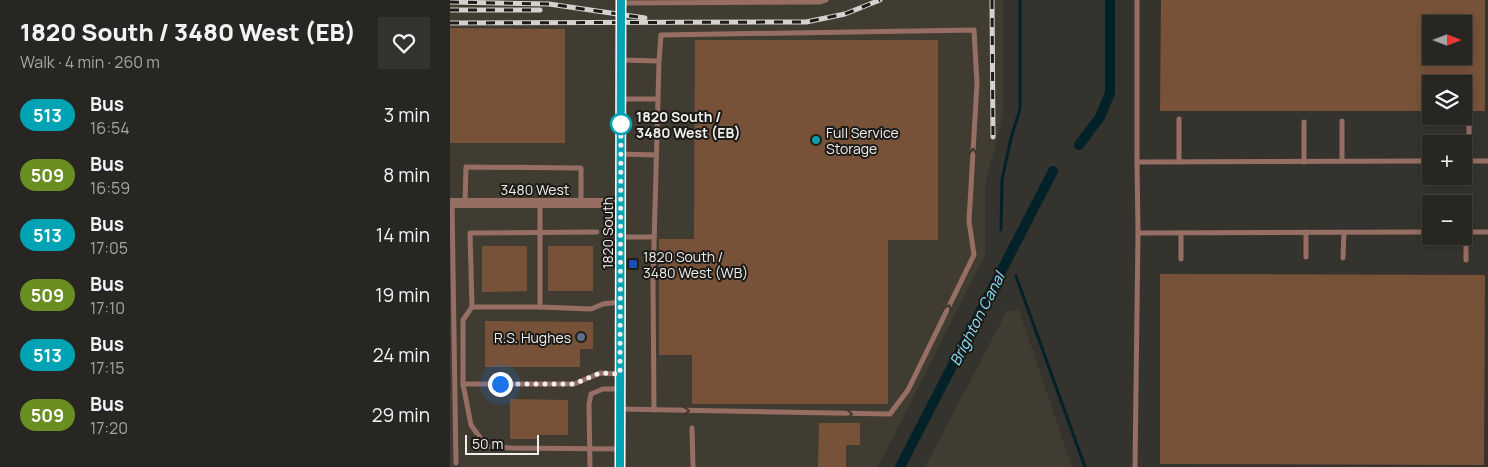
<!DOCTYPE html>
<meta charset="utf-8">
<style>
body{margin:0;font-family:Manrope,sans-serif;background:#34322f;color:#f1f3f6;height:100vh;display:flex;flex-direction:column;font-size:19px;white-space:nowrap}
*{box-sizing:border-box;margin:0}
p{font-size:16px;color:#a5a5a5}
.icon{flex:none;width:28px;height:28px;fill:none;stroke:currentColor;stroke-width:2;stroke-linecap:round;stroke-linejoin:round}
.map{position:relative;flex:1;overflow:hidden}
.panel{display:flex;flex-direction:column;background:#282622;width:450px}
.panel>*{flex:none}
.badge{padding:0 10px;border-radius:16px;font-size:18px;line-height:32px}
.needle{width:32px;rotate:90deg}
.controls{position:absolute;left:972px;top:15px;display:grid;gap:10px}
.controls a{display:grid;place-items:center;width:50px;height:50px;border-radius:0px;background:#282622;box-shadow:0 2px 8px #0003,0 0 0 1px #444340;font-size:25px}
.scale{position:absolute;left:15px;bottom:12px;width:74px;box-sizing:border-box;padding-left:5px;border:2px solid #f1efec;border-top:0;font-size:14px;line-height:18px;white-space:nowrap;color:#f1efec;-webkit-text-stroke:4px #1c1b18;paint-order:stroke}
.you{position:absolute;width:25px;height:25px;margin:-12px;border:4px solid #fff;border-radius:50%;background:#1a73e8;box-shadow:0 0 0 8px #1a73e833}
.map>.badge{position:absolute;translate:-50% -50%;box-shadow:0 0 0 2px #fff}
.round{display:grid;place-items:center;flex:none;width:52px;height:52px;border-radius:0px;background:#34322f}
.overview{display:flex;align-items:center;justify-content:space-between;height:85px;padding:0 20px}
h1{font-size:24px;font-weight:800;line-height:38px}
ul{padding:0;list-style:none}
li{display:flex;align-items:center;gap:15px;height:60px;padding:0 20px}
li div{flex:1}
li b{display:block;font-size:19px}
li em{font-style:normal}
li .badge{min-width:55px;font-weight:700;text-align:center}
main{display:flex;flex:1;min-height:0}
.map>svg:first-child{display:block}
.built{fill:#413c31}
.lines{fill:none;stroke-linecap:round;stroke-linejoin:round}
.stream{stroke:#032128;stroke-width:3}
.canal{stroke:#032128;stroke-width:10}
.building{fill:#775238;fill-rule:evenodd}
.lane{stroke:#976e63;stroke-width:5}
.street{stroke:#976e63;stroke-width:10}
.secondary{stroke:#d08f7d;stroke-width:10}
.rail-casing{stroke:#d4d2ce;stroke-width:5}
.rail{stroke:#1c1b18;stroke-width:3;stroke-dasharray:9;stroke-linecap:butt}
.oneway{stroke:#41342e}
.line-casing{stroke:#fff;stroke-width:11}
.line{stroke:#00a3b4;stroke-width:8}
.walk{stroke:#f1efec;stroke-width:5;stroke-dasharray:0 9}
.stop-dot{fill:#fff;stroke:#00a3b4;stroke-width:2.5}
.culture-dot{fill:#0f9aa8;stroke:#1c1b18;stroke-width:2}
.transit-dot{fill:#1a4fb4;stroke:#1c1b18;stroke-width:2}
.service-dot{fill:#5c6f8a;stroke:#1c1b18;stroke-width:2}
.labels{text-anchor:middle;dominant-baseline:central;stroke-width:4;stroke-linejoin:round;paint-order:stroke}
.stop-label{font-size:14px;font-weight:bold;fill:#f1efec;stroke:#1c1b18;text-anchor:start}
.poi-label{font-size:14px;fill:#f1efec;stroke:#1c1b18;text-anchor:start}
.street-label{font-size:14px;fill:#f1efec;stroke:#1c1b18}
.water-label{font-size:15px;font-style:italic;fill:#89e3fd;stroke:#1c1b18}
</style>
<main>
<section class="panel">
<div class="overview"><div><h1>1820 South / 3480 West (EB)</h1><p>Walk · 4 min · 260 m</p></div><a class="round"><svg class="icon" aria-label="heart" viewBox="0 0 24 24"><path d="M12 20l-8-8c-3-5 5-10 8-4 3-6 11-1 8 4z"/></svg></a></div>
<ul>
<li><span class="badge" style="background:#00a3b4;color:#fff">513</span><div><b>Bus</b><p>16:54</p></div><em>3 min</em></li>
<li><span class="badge" style="background:#6b8e23;color:#fff">509</span><div><b>Bus</b><p>16:59</p></div><em>8 min</em></li>
<li><span class="badge" style="background:#00a3b4;color:#fff">513</span><div><b>Bus</b><p>17:05</p></div><em>14 min</em></li>
<li><span class="badge" style="background:#6b8e23;color:#fff">509</span><div><b>Bus</b><p>17:10</p></div><em>19 min</em></li>
<li><span class="badge" style="background:#00a3b4;color:#fff">513</span><div><b>Bus</b><p>17:15</p></div><em>24 min</em></li>
<li><span class="badge" style="background:#6b8e23;color:#fff">509</span><div><b>Bus</b><p>17:20</p></div><em>29 min</em></li>
</ul>
</section>
<div class="map">
<svg width="1038" height="467" viewBox="0 0 1038 467">
<rect width="100%" height="100%" fill="#35332e"/>
<!-- built -->
<g class="built">
<path d="M0,0H553V117L535,184V255L428,467H0Z"/>
<path d="M569,310L622,467H475L557,311Z"/>
</g>
<g class="lines">
<!-- stream -->
<g class="stream">
<path d="M551,230L552,180L561,138L570,109V0"/>
<path d="M566,276L635,467"/>
</g>
<!-- canal -->
<g class="canal">
<path d="M629,145L650,117L660,93V0"/>
<path d="M450,467L603,171"/>
</g>
</g>
<!-- building -->
<g class="building">
<path d="M711,0H1035V111H1014V84H981V111H710ZM981,24H1014V56H981Z"/>
<path d="M0,28L115,29V143H0Z"/>
<path d="M245,40H488V240H438V404H242V355H209V239H244Z"/>
<path d="M32,246H77V291L32,292Z"/>
<rect x="98" y="246" width="45" height="45"/>
<path d="M710,274L1035,275L1034,465L710,464Z"/>
<path d="M35,321L143,322V349H130V367H35Z"/>
<path d="M60,399L118,400V435H89V439H60Z"/>
<path d="M369,423H410V445H396V467H368Z"/>
</g>
<g class="lines">
<!-- lane -->
<g class="lane">
<path d="M687,0V162L981,161"/>
<path d="M171,3L370,2L376,0"/>
<path d="M171,99H208L209,61"/>
<path d="M1019,118V161"/>
<path d="M729,119V162"/>
<path d="M892,121V161"/>
<path d="M171,154L206,155"/>
<path d="M1014,161H1038"/>
<path d="M687,162L688,233"/>
<path d="M854,162V122"/>
<path d="M2,203L6,463"/>
<path d="M15,203L16,167L131,168V203"/>
<path d="M90,203V307L141,309L153,304L170,302"/>
<path d="M856,232V257"/>
<path d="M1014,232H1038"/>
<path d="M1016,232V260"/>
<path d="M731,233V259"/>
<path d="M170,237H204"/>
<path d="M893,258L894,232"/>
<path d="M22,307L13,320V384H124L150,373L170,374"/>
<path d="M90,307H22L20,233L147,232"/>
<path d="M13,384L21,425L36,446L61,448L170,449"/>
<path d="M170,409L440,414L458,390L524,255L519,221L527,83L524,30L211,35L209,61L171,60"/>
<path d="M204,410L203,280L208,99"/>
<path d="M242,428L243,467"/>
<path d="M140,467L139,404L141,394L153,389H170"/>
<path d="M685,467L688,233L981,232"/>
</g>
<!-- street -->
<path class="street" d="M0,203H170"/>
<!-- secondary -->
<path class="secondary" d="M170,467L171,0"/>
<defs>
<g id="rail">
<path d="M542,0L543,137"/>
<path d="M0,2L99,4L195,18"/>
<path d="M0,10H90"/>
<path d="M0,23L356,22L395,14L430,0"/>
</g>
</defs>
<!-- rail casing -->
<use href="#rail" class="rail-casing"/>
<!-- rail -->
<use href="#rail" class="rail"/>
</g>
<!-- one-way arrows -->
<defs><path id="oneway-chevron" d="M-2-3.5L2.5 0L-2 3.5" fill="none" stroke-width="1.6" stroke-linecap="round" stroke-linejoin="round" transform="scale(1.25)"/></defs>
<g class="oneway">
<use href="#oneway-chevron" transform="translate(523 152) rotate(-87)"/>
<use href="#oneway-chevron" transform="translate(498 308) rotate(-64)"/>
<use href="#oneway-chevron" transform="translate(236 411) rotate(1)"/>
<use href="#oneway-chevron" transform="translate(399 414) rotate(1)"/>
</g>
<g class="lines">
<defs>
<path id="line" d="M170,467L171,0"/>
</defs>
<!-- line casing -->
<use href="#line" class="line-casing"/>
<!-- line -->
<use href="#line" class="line"/>
<!-- walk -->
<path class="walk" d="M50,384H124L150,373L170,374L171,117V124"/>
</g>
<!-- markers -->
<circle class="stop-dot" cx="171" cy="124" r="10"/>
<circle class="culture-dot" cx="366" cy="140" r="5"/>
<rect class="transit-dot" x="178" y="259" width="10" height="10" rx="2.5"/>
<circle class="service-dot" cx="131" cy="337" r="5"/>
<g class="labels">
<!-- stop labels -->
<g class="stop-label">
<text x="186" y="116">1820 South /<tspan x="186" dy="16">3480 West (EB)</tspan></text>
</g>
<!-- poi labels -->
<g class="poi-label">
<text x="376" y="132">Full Service<tspan x="376" dy="16">Storage</tspan></text>
<text x="193" y="256">1820 South /<tspan x="193" dy="16">3480 West (WB)</tspan></text>
<text x="121" y="337" text-anchor="end">R.S. Hughes</text>
</g>
<!-- street labels -->
<g class="street-label">
<text x="85" y="189">3480 West</text>
<text transform="translate(157 233) rotate(-90)">1820 South</text>
</g>
<!-- water labels -->
<g class="water-label">
<text transform="translate(527 319) rotate(-63)">Brighton Canal</text>
</g>
</g>
</svg>
<div class="controls">
<a><svg class="needle" viewBox="-14 -14 28 28"><path d="M0-13l5 13h-10z" fill="#e53935"/><path d="M0 13l5-13h-10z" fill="#a5a5a5"/></svg></a>
<a><svg class="icon" aria-label="layers" viewBox="0 0 24 24"><path d="M12 4l9 5-9 5-9-5zM3 14l9 5 9-5"/></svg></a>
<a>+</a>
<a>−</a>
</div>
<div class="scale">50 m</div>
<div class="you" style="left:50px;top:384px"></div>
</div>
</main>
